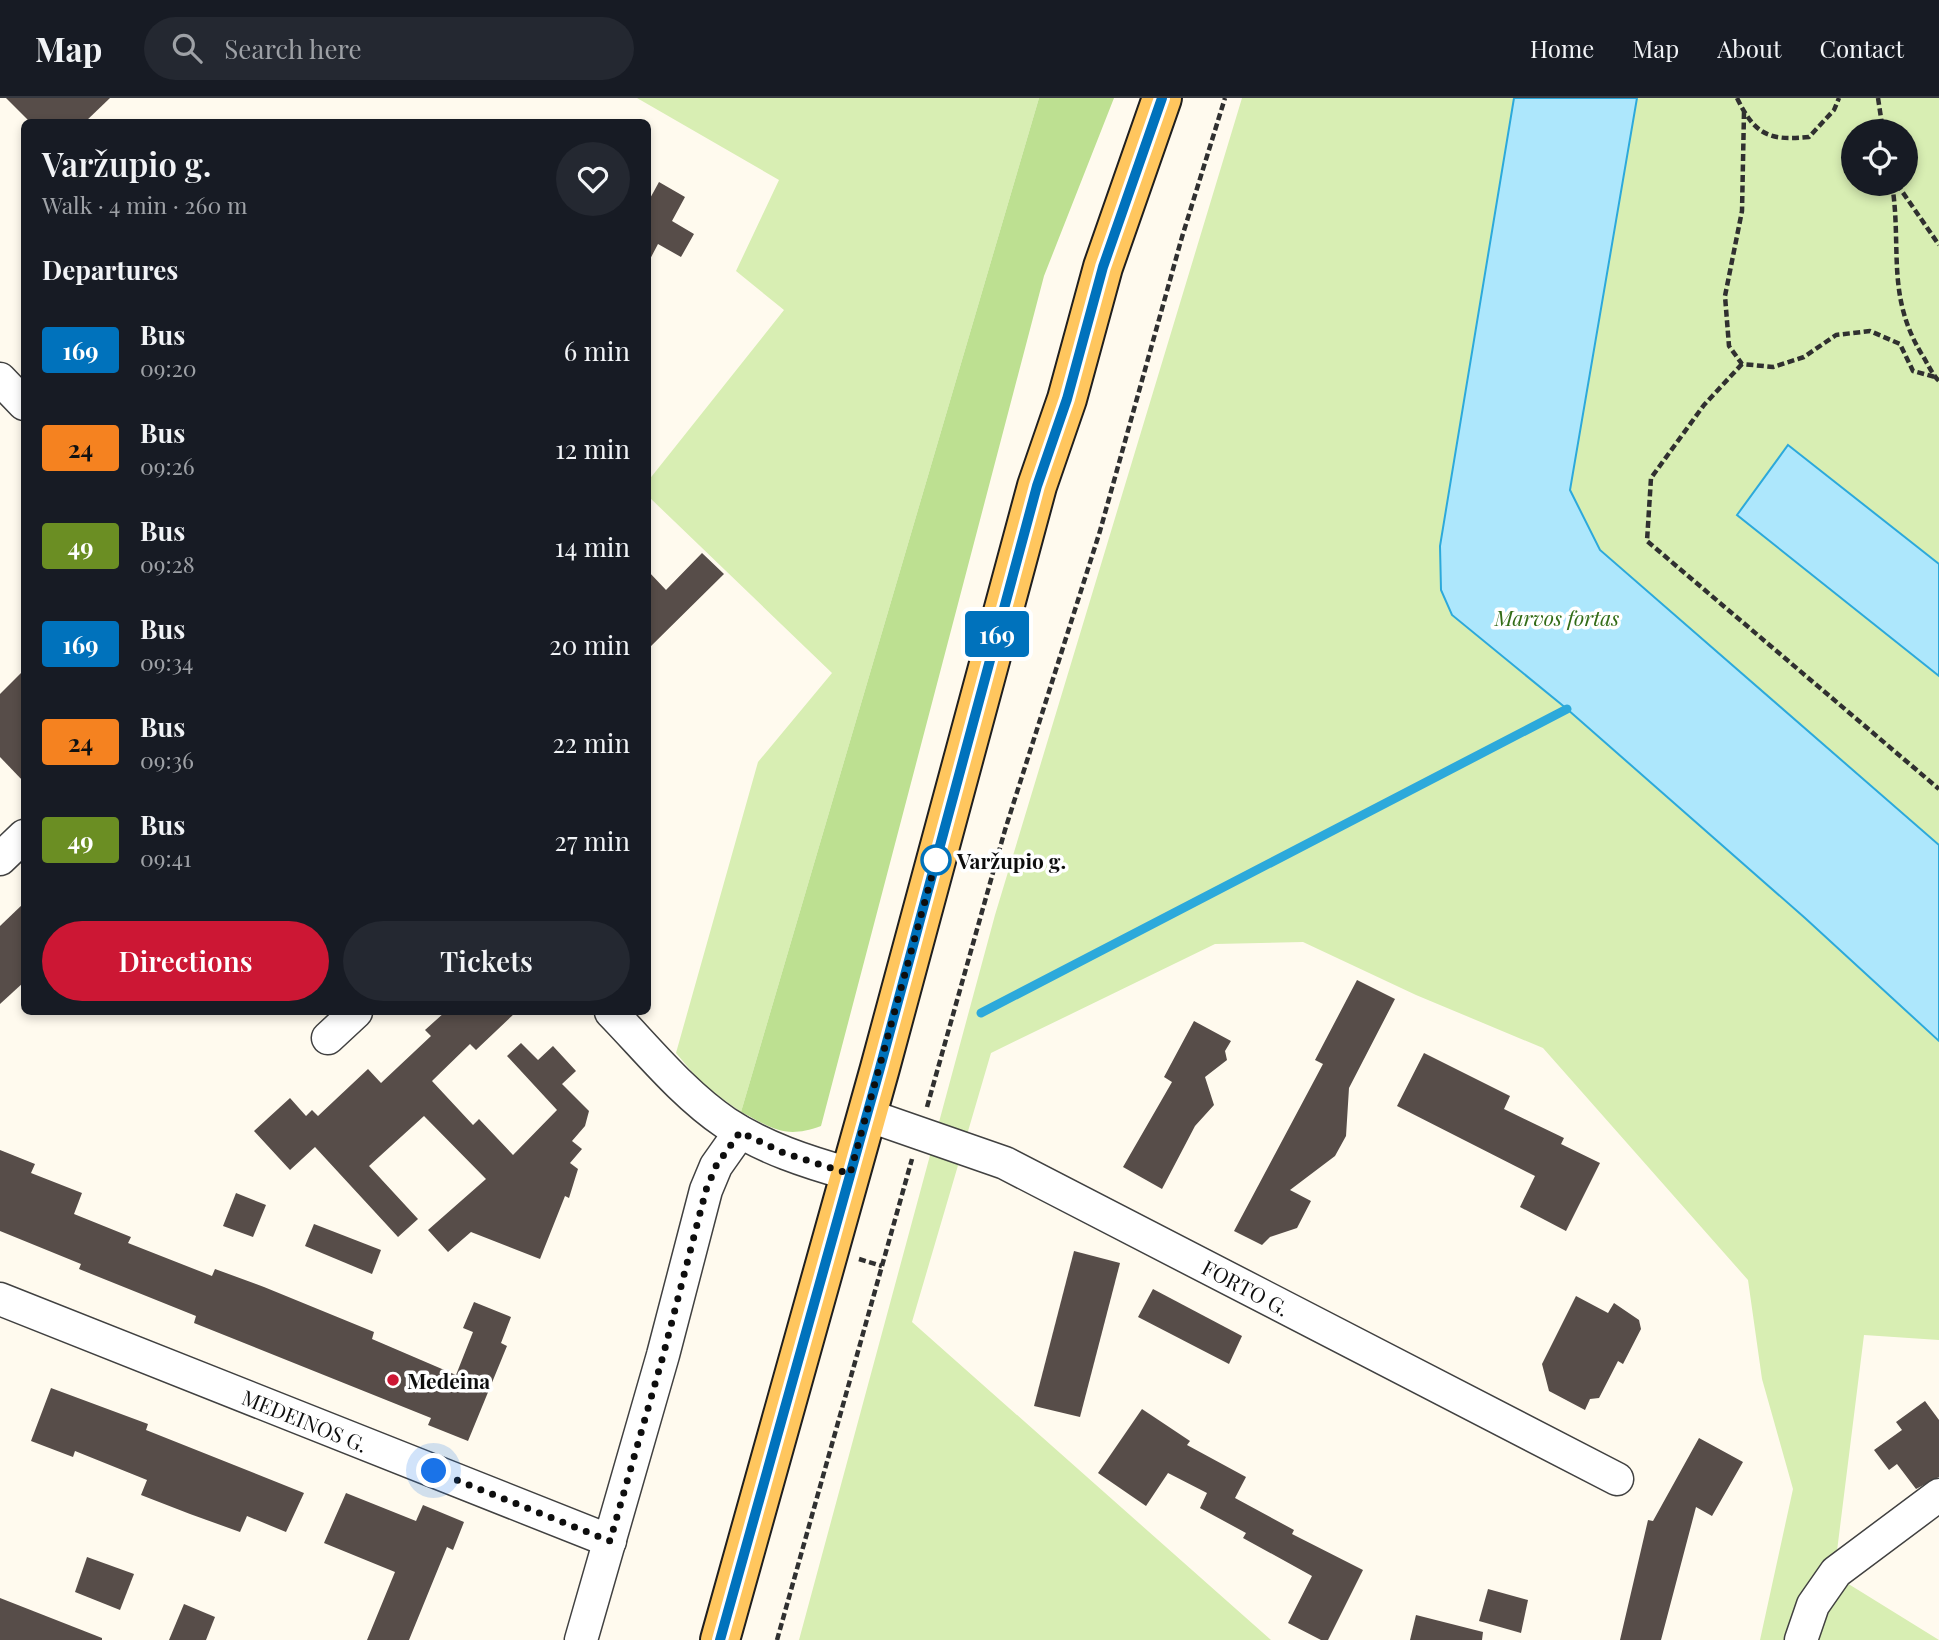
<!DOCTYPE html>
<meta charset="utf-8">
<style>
body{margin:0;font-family:"Playfair Display",serif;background:#242831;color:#f1f3f6;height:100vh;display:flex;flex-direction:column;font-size:26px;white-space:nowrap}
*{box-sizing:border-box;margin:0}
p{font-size:23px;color:#9ea1a6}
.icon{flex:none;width:38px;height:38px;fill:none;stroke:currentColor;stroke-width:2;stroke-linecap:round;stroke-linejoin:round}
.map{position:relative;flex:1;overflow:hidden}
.details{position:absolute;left:21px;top:21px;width:630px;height:896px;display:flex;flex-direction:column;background:#171b24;border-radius:10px;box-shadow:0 4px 10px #0003}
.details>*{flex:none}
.badge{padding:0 14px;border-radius:5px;font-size:24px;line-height:46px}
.fabs{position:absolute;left:1841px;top:21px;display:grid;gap:14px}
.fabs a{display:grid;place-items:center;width:77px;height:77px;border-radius:50%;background:#171b24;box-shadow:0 4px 10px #0003;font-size:35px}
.you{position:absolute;width:35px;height:35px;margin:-18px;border:5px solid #fff;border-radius:50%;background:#1a73e8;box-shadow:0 0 0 10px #1a73e833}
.map>.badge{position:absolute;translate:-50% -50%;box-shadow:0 0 0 4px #fff}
h2{padding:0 21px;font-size:26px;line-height:63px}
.round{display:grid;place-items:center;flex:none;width:74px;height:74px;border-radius:37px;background:#242831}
.summary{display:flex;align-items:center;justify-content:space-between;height:119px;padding:0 21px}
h1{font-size:33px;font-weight:600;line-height:52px}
.cta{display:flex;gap:14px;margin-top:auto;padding:14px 21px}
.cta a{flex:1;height:80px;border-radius:42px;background:#cc1734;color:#fff;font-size:28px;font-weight:600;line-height:80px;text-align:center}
.cta a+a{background:#242831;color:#f1f3f6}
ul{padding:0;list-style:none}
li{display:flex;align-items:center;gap:21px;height:98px;padding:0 21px}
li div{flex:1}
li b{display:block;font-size:26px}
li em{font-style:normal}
li .badge{min-width:77px;font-weight:700;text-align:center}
header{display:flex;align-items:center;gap:42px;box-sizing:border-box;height:98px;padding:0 35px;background:#171b24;border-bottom:2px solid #363941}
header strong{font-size:33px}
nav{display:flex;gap:38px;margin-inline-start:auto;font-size:24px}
.search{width:490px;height:63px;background:#242831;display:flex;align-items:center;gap:18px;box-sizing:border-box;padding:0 24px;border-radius:38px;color:#9ea1a6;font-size:26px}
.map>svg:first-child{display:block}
.green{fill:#d8eeb3;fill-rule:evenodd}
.forest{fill:#bde091}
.water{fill:#ade7fc;stroke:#2ca9db;stroke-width:2}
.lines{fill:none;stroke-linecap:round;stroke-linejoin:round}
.stream{stroke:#2ca9db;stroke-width:9}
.building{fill:#574d49}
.street-casing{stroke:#414141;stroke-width:35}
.primary-casing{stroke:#1f1f1f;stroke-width:42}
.path{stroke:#303030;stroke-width:4.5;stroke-dasharray:7 3.5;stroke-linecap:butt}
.street{stroke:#fff;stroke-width:32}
.primary{stroke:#ffc65e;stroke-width:38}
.line-casing{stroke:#fff;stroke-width:16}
.line{stroke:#0072bc;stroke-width:10}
.walk{stroke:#0e0e0e;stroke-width:7;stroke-dasharray:0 12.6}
.stop-dot{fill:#fff;stroke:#0072bc;stroke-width:3.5}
.poi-dot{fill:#cc1734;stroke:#fff;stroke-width:2.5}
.labels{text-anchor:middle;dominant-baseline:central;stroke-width:7;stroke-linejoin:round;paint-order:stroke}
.park-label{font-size:21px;font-style:italic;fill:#326c17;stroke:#fff}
.stop-label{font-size:21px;font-weight:bold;fill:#0e0e0e;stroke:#fff;text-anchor:start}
.street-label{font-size:21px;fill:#0e0e0e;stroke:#fff}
.poi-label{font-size:21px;font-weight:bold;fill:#0e0e0e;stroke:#fff;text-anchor:start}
</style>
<header>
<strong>Map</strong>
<div class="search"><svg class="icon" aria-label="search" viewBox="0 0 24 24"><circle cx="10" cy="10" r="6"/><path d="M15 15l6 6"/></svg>Search here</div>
<nav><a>Home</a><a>Map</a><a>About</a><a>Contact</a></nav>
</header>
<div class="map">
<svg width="1939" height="1542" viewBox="0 0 1939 1542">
<rect width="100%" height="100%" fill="#fffaee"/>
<!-- green -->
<g class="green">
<path d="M637,0H1039L741,1014L703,987L676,955L758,664L832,575L648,398V383L784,212L736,173L779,82Z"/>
<path d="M1242,0H1939V1242L1864,1237L1834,1477L1939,1542H1760L1793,1391L1762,1281L1748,1182L1543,950L1416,897L1303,844L1215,846L991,955L912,1224L1271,1542H799L995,817ZM1853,33H1906V86H1853Z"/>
</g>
<!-- forest -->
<path class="forest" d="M1039,0H1114L1044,178L821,1028C785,1041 774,1031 741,1014Z"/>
<!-- water -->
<g class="water">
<path d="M1514,0H1637L1570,392L1600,452L1939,747V943L1805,820L1567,611L1452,517L1441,492L1440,448Z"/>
<path d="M1788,347L1939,466V578L1737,417Z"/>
</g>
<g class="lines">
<!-- stream -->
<path class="stream" d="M981,915L1567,611"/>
</g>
<!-- building -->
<g class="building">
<path d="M6,0H110L85,24H30Z"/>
<path d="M659,84L685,99L672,123L694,136L681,159L658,146L648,165V104Z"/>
<path d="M702,455L724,476L648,551V473L666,492Z"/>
<path d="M24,572V684L0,659V596Z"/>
<path d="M24,805V884L0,906V828Z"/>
<path d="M1357,882L1395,901L1349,990L1346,1038L1335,1058L1290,1092L1311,1103L1297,1130L1270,1139L1262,1147L1234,1133L1323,966L1315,962Z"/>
<path d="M445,914H516L476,952L470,946L432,983L473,1027L479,1021L513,1057L557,1012L507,958L521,945L538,962L553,948L576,973L562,986L589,1013L585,1028L572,1043L582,1051L570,1065L578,1071L569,1100L565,1098L540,1161L471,1134L448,1154L428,1132L486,1081L424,1018L369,1068L418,1121L398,1139L315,1049L290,1072L254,1033L290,1000L306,1018L312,1012L318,1018L368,971L381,985L431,938L425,932Z"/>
<path d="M1194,923L1231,943L1225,953L1227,962L1205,979L1214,1007L1195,1028L1162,1091L1123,1069L1172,984L1164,979Z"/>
<path d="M1424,955L1510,998L1504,1011L1564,1040L1561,1046L1600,1065L1566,1133L1520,1109L1535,1078L1397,1008Z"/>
<path d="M0,1052L35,1066L31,1075L82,1095L74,1116L131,1139L128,1145L212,1178L215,1171L264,1189L374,1234L372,1241L456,1277L473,1234L463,1230L474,1204L511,1219L501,1245L507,1248L468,1343L428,1327L431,1320L194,1225L196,1218L79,1171L81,1166L0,1133Z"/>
<path d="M236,1095L266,1107L253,1139L223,1128Z"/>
<path d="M314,1126L381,1152L372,1176L305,1148Z"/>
<path d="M1074,1153L1120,1165L1080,1319L1034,1308Z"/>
<path d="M1153,1191L1242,1238L1229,1266L1138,1219Z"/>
<path d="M1576,1198L1608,1215L1614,1205L1639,1222L1641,1231L1623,1266L1618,1263L1599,1300L1590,1301L1585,1312L1549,1293L1542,1266Z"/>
<path d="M51,1290L148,1326L146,1332L304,1395L286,1434L247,1418L240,1434L190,1416L141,1397L147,1382L75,1353L73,1359L31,1343Z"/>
<path d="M1925,1303L1939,1322V1379L1916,1391L1897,1366L1889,1372L1874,1352L1902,1332L1896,1324Z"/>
<path d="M1142,1311L1190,1343L1187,1347L1246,1379L1235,1400L1294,1432L1292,1436L1363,1472L1328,1542H1321L1288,1525L1312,1478L1243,1440L1246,1435L1200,1410L1207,1395L1168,1375L1146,1408L1098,1375Z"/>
<path d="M1699,1340L1743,1364L1712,1418L1696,1409L1661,1542H1620L1648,1422L1653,1423Z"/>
<path d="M346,1395L416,1423L423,1407L464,1424L453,1452L447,1449L409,1542H367L395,1474L324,1445Z"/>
<path d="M87,1459L134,1476L120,1512L75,1494Z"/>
<path d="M1488,1491L1528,1502L1521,1535L1479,1523Z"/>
<path d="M0,1500L102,1540V1542H0Z"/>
<path d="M184,1506L215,1519L206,1542H169Z"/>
<path d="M1416,1517L1483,1534L1482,1542H1410Z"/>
</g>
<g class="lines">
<defs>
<g id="street">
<path d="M0,281L24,306"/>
<path d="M0,761L24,738"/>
<path d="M611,914C647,951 683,996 726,1025C764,1050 807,1064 850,1076"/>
<path d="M328,940L356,914"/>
<path d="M867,1017L1005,1065L1617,1381"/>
<path d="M0,1201L610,1443"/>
<path d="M581,1542L663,1257L706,1092L716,1068L740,1034"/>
<path d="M1801,1542L1813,1507L1836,1474L1939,1397"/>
</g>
<path id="primary" d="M720,1542L880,970L1037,388L1067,301L1103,169L1162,0"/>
</defs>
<!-- street casing -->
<use href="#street" class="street-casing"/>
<!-- primary casing -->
<use href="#primary" class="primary-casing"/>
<!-- path -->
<g class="path">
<path d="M1737,0C1755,37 1769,43 1809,39L1834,12L1839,0"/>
<path d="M1878,0L1883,33"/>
<path d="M1744,14L1742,113L1725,198L1729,248L1742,266L1773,269L1804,259L1836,237L1870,233L1900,246L1913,273L1935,279"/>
<path d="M1892,86C1902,149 1886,196 1921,255C1927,264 1931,275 1939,283"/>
<path d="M1897,86L1939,147"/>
<path d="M1742,266L1704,307L1651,380L1647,443L1939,691"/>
<path d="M927,1009L1005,732L1100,433L1182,139L1225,0"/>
<path d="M859,1161L882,1168"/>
<path d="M777,1542L912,1061"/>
</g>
<!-- street -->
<use href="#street" class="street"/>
<!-- primary -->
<use href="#primary" class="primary"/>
</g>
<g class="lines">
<defs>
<path id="line" d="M720,1542L880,970L1037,388L1067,301L1103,169L1162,0"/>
</defs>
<!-- line casing -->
<use href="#line" class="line-casing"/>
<!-- line -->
<use href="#line" class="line"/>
<!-- walk -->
<path class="walk" d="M434,1373L610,1443L663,1258L706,1092L716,1068L740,1034L784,1055L850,1076L939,752L936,762"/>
</g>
<!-- markers -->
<circle class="stop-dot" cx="936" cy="762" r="14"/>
<circle class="poi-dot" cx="393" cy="1282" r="7"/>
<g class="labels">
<!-- park labels -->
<g class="park-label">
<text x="1557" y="519">Marvos fortas</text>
</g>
<!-- stop labels -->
<g class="stop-label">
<text x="957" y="762">Varžupio g.</text>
</g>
<!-- street labels -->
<g class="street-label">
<text transform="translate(1246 1189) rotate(28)">FORTO G.</text>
<text transform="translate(305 1322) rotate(22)">MEDEINOS G.</text>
</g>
<!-- poi labels -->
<g class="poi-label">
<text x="407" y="1282">Medeina</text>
</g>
</g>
</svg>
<div class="fabs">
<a><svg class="icon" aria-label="locate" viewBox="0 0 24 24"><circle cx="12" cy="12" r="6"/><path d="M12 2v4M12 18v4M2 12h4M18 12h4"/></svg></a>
</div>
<div class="you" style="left:434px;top:1373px"></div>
<b class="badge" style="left:997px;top:536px;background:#0072bc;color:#fff">169</b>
<section class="details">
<div class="summary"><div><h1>Varžupio g.</h1><p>Walk · 4 min · 260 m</p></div><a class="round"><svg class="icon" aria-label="heart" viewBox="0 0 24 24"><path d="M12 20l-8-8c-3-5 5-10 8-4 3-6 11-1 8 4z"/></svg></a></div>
<h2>Departures</h2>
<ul>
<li><span class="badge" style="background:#0072bc;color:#fff">169</span><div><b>Bus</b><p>09:20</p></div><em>6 min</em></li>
<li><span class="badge" style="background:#f58220;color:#111">24</span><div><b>Bus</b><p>09:26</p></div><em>12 min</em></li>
<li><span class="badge" style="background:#6b8e23;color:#fff">49</span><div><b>Bus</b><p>09:28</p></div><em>14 min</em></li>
<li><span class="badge" style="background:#0072bc;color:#fff">169</span><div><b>Bus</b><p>09:34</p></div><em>20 min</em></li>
<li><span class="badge" style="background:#f58220;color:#111">24</span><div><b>Bus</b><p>09:36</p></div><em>22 min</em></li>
<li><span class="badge" style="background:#6b8e23;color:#fff">49</span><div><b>Bus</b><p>09:41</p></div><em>27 min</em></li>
</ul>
<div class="cta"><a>Directions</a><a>Tickets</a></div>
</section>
</div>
